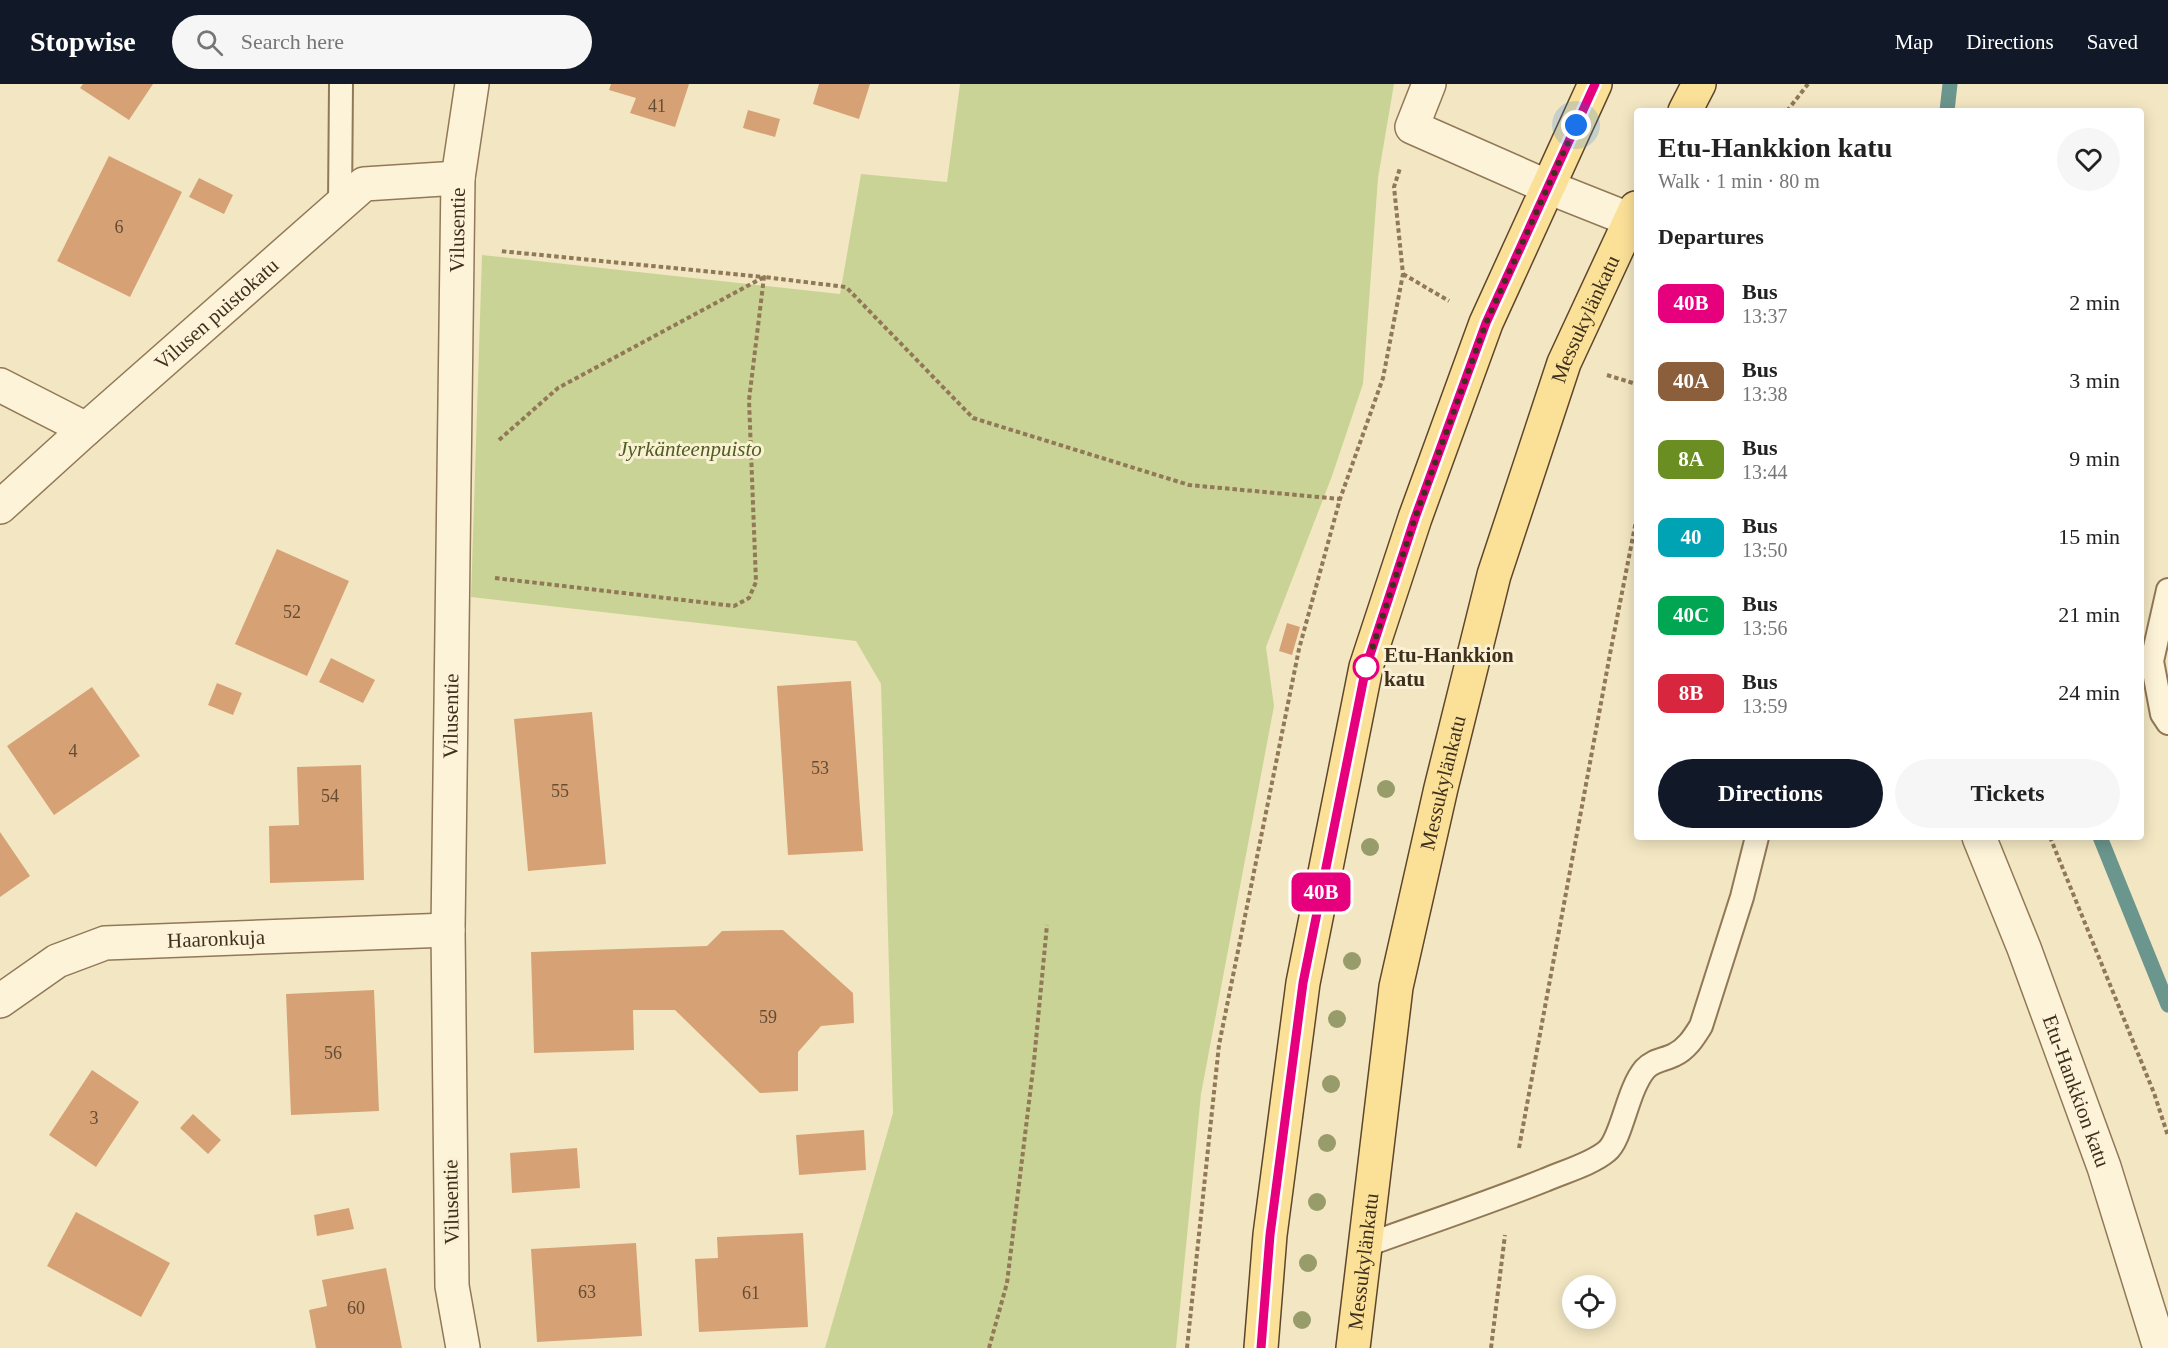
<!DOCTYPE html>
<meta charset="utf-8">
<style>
body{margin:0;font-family:Georgia,serif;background:#f6f6f6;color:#222;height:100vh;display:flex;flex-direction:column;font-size:22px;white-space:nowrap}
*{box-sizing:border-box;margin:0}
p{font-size:20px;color:#767676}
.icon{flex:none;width:33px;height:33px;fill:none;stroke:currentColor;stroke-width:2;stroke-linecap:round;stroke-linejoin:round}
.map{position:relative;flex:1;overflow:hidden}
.sheet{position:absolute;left:1634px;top:24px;width:510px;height:732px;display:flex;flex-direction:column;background:#fff;border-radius:6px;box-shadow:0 3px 15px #0003}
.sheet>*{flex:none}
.badge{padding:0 12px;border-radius:9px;font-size:21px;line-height:39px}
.tools{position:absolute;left:1562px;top:1191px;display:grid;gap:12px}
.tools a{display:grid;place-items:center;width:54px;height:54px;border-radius:50%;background:#fff;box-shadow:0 3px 15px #0003;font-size:30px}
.you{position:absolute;width:30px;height:30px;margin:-15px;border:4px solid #fff;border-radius:50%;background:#1a73e8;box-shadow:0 0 0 9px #1a73e833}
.map>.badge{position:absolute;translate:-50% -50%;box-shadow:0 0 0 3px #fff}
h2{padding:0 24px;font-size:22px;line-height:54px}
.round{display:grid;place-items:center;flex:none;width:63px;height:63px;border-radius:32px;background:#f6f6f6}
.summary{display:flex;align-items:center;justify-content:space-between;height:102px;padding:0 24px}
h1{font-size:28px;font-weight:800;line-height:45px}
.action{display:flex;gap:12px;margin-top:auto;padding:12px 24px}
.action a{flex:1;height:69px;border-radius:36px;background:#111827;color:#fff;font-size:24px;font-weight:800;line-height:69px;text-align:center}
.action a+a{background:#f6f6f6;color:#222}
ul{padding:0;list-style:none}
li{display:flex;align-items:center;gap:18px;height:78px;padding:0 24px}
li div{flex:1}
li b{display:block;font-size:22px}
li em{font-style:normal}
li .badge{min-width:66px;font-weight:700;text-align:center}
header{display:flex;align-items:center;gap:36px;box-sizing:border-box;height:84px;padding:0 30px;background:#111827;color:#fff}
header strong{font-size:28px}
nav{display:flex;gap:33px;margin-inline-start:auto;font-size:21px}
.search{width:420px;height:54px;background:#f6f6f6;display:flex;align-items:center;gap:15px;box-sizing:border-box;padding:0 21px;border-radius:33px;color:#767676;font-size:22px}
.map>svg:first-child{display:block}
.green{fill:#cad396}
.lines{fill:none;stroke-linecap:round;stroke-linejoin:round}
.stream{stroke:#6b968d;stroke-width:15}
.building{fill:#d6a175}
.service-casing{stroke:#917857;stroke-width:26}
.minor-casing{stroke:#917857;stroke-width:36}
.primary-casing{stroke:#5e452c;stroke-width:36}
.path{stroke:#917857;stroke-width:4;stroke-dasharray:4.5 3;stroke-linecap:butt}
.service{stroke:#fdf3d8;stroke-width:22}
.minor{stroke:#fdf3d8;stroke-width:33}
.primary{stroke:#fbe097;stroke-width:33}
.tree{fill:#979c6a}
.line-casing{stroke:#fff;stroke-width:14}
.line{stroke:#e6007e;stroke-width:9}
.walk{stroke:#3f2f1d;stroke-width:6;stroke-dasharray:0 10.8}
.stop-dot{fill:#fff;stroke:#e6007e;stroke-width:3}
.labels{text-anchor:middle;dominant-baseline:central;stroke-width:6;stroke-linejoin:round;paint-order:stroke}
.number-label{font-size:18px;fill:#654c33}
.street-label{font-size:21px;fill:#3f2f1d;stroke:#faf0d4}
.park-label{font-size:21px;font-style:italic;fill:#4c5e21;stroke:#faf0d4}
.stop-label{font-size:21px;font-weight:bold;fill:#3f2f1d;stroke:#faf0d4;text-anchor:start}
</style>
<header>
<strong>Stopwise</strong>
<div class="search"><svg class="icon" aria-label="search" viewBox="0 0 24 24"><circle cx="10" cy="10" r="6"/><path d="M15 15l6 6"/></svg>Search here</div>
<nav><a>Map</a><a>Directions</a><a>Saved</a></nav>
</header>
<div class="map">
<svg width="2168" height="1264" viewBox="0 0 2168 1264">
<rect width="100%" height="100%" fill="#f3e7c3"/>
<!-- green -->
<path class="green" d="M960,0H1394L1378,94L1363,300L1332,392L1266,563L1274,622L1201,1010L1176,1264H825L893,1029L881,600L856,557L471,513L482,171L840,210L861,90L947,98Z"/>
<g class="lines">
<!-- stream -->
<g class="stream">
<path d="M1947,27L1950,0"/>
<path d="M2100,753L2168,921"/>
</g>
</g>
<!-- building -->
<g class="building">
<path d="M83,0H153L129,36L80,4Z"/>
<path d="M611,0H689L675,43L630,29L636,14L609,6Z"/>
<path d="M819,0H870L859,35L813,20Z"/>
<path d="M748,26L780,35L775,53L743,44Z"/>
<path d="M109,72L182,108L130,213L57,177Z"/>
<path d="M199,94L233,111L224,130L189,113Z"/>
<path d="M277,465L349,497L307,592L235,560Z"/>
<path d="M1287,539L1300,543L1292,571L1279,567Z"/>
<path d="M331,574L375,596L363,619L319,598Z"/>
<path d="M851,597L863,767L788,771L777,602Z"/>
<path d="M217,599L242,609L233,631L208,621Z"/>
<path d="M92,603L140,672L54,731L7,662Z"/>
<path d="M592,628L606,780L528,787L514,635Z"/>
<path d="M361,681L364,796L270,799L269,742L299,741L297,683Z"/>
<path d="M0,748L30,792L0,813Z"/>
<path d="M783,846L853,909L854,939L821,942L798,968V1007L760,1009L675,926H633L634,966L534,969L531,868L707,862L722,847Z"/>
<path d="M374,906L379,1027L291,1031L286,910Z"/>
<path d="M92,986L139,1018L96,1083L49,1051Z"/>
<path d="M193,1030L221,1056L208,1070L180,1044Z"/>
<path d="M864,1046L866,1086L799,1091L796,1051Z"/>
<path d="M577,1064L580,1104L512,1109L510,1069Z"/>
<path d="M349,1124L354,1145L317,1152L314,1131Z"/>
<path d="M76,1128L170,1179L141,1233L47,1182Z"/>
<path d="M803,1149L808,1243L699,1248L695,1175L718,1174L717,1153Z"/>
<path d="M636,1159L642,1252L537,1258L531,1165Z"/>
<path d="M386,1184L402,1264H316L309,1226L327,1222L322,1196Z"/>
</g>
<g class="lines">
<defs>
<g id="service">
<path d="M340,121L341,0"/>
<path d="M2168,506L2152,577L2162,630L2168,639"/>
<path d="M1364,1162C1424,1140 1485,1120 1545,1096C1563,1088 1592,1080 1607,1067C1622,1055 1627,1006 1645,985C1653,976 1664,976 1674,971C1687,965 1694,953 1701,942L1742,813L1757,753"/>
</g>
<g id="minor">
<path d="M1429,0L1412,43L1548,103L1636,138"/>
<path d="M0,301L86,345"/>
<path id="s1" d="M0,423L86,345L364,100L458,94"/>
<path id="s2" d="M1979,753L2024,864L2104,1083L2160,1264"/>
<path id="s3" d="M0,917L57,877L105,859L448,846"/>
<path id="s4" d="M463,1264L452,1202L448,846L458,94L472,0"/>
</g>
<g id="primary">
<path d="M1685,27L1699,0"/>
<path d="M1261,1264L1270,1151L1303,899L1366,583L1415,434L1486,239L1595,0"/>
<path id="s5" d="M1353,1264L1396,903L1441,704L1494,491L1564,279L1636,124"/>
</g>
</defs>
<!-- service casing -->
<use href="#service" class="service-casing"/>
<!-- minor casing -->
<use href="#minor" class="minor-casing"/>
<!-- primary casing -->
<use href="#primary" class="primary-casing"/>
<!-- path -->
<g class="path">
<path d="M1787,27L1808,0"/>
<path d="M1403,190L1449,217"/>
<path d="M1607,291L1636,300"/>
<path d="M499,356L558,304L764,193L846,203L973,334L1189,401L1340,415"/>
<path d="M495,494L734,522L749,514L756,498L749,316L764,193L500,167"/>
<path d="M2050,753L2154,1009L2168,1052"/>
<path d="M1519,1064L1610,570L1636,437"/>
<path d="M989,1264L1007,1199L1034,977L1047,841"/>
<path d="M1187,1264L1219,961L1299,565L1340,415L1383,294L1403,190L1394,103L1400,84"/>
<path d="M1491,1264L1505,1151"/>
</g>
<!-- service -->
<use href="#service" class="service"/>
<!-- minor -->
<use href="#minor" class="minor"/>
<!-- primary -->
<use href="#primary" class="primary"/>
</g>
<!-- trees -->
<g class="tree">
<circle cx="1386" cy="705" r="9"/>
<circle cx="1370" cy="763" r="9"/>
<circle cx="1352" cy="877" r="9"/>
<circle cx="1337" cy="935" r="9"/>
<circle cx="1331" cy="1000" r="9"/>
<circle cx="1327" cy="1059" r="9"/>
<circle cx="1317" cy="1118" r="9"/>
<circle cx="1308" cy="1179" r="9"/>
<circle cx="1302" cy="1236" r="9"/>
</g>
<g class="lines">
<defs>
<path id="line" d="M1261,1264L1270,1151L1303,899L1366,583L1415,434L1486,239L1595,0"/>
</defs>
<!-- line casing -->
<use href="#line" class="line-casing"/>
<!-- line -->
<use href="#line" class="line"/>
<!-- walk -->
<path class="walk" d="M1366,583L1415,434L1486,239L1576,41"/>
</g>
<!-- markers -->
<circle class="stop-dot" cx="1366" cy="583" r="12"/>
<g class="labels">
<!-- number labels -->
<g class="number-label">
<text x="657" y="22">41</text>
<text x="119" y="143">6</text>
<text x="292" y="528">52</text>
<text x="73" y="667">4</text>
<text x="820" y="684">53</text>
<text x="560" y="707">55</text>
<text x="330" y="712">54</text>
<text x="768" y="933">59</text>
<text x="333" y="969">56</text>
<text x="94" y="1034">3</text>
<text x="587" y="1208">63</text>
<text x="751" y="1209">61</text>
<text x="356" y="1224">60</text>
</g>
<!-- street labels -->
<g class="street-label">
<text stroke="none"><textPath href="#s4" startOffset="1119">Vilusentie</textPath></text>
<text stroke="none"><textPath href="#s1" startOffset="290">Vilusen puistokatu</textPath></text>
<text stroke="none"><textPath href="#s5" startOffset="1059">Messukylänkatu</textPath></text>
<text stroke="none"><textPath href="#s4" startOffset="633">Vilusentie</textPath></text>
<text stroke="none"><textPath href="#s5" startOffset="573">Messukylänkatu</textPath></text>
<text stroke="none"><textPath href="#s3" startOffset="232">Haaronkuja</textPath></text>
<text stroke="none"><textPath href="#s2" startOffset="272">Etu-Hankkion katu</textPath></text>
<text transform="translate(451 1118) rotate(-91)">Vilusentie</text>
<text stroke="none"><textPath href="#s5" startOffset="87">Messukylänkatu</textPath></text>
</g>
<!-- park labels -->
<g class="park-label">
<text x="690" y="365">Jyrkänteenpuisto</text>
</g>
<!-- stop labels -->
<g class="stop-label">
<text x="1384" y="571">Etu-Hankkion<tspan x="1384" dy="24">katu</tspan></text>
</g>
</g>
</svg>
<div class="tools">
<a><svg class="icon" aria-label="locate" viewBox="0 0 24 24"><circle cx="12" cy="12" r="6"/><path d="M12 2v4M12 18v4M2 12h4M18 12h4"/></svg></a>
</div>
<div class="you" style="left:1576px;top:41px"></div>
<b class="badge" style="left:1321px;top:808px;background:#e6007e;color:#fff">40B</b>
<section class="sheet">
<div class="summary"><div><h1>Etu-Hankkion katu</h1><p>Walk · 1 min · 80 m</p></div><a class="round"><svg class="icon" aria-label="heart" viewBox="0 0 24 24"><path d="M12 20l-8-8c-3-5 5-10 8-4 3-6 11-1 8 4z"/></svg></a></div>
<h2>Departures</h2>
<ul>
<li><span class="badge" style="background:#e6007e;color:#fff">40B</span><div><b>Bus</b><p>13:37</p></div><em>2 min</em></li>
<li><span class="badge" style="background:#8b5e3c;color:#fff">40A</span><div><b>Bus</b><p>13:38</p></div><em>3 min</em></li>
<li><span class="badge" style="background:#6b8e23;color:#fff">8A</span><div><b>Bus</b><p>13:44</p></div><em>9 min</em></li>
<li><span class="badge" style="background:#00a3b4;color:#fff">40</span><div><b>Bus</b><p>13:50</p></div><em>15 min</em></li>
<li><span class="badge" style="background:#00a651;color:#fff">40C</span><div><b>Bus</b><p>13:56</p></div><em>21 min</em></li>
<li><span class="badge" style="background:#d7263d;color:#fff">8B</span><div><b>Bus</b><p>13:59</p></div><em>24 min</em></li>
</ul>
<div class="action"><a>Directions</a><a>Tickets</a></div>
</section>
</div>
